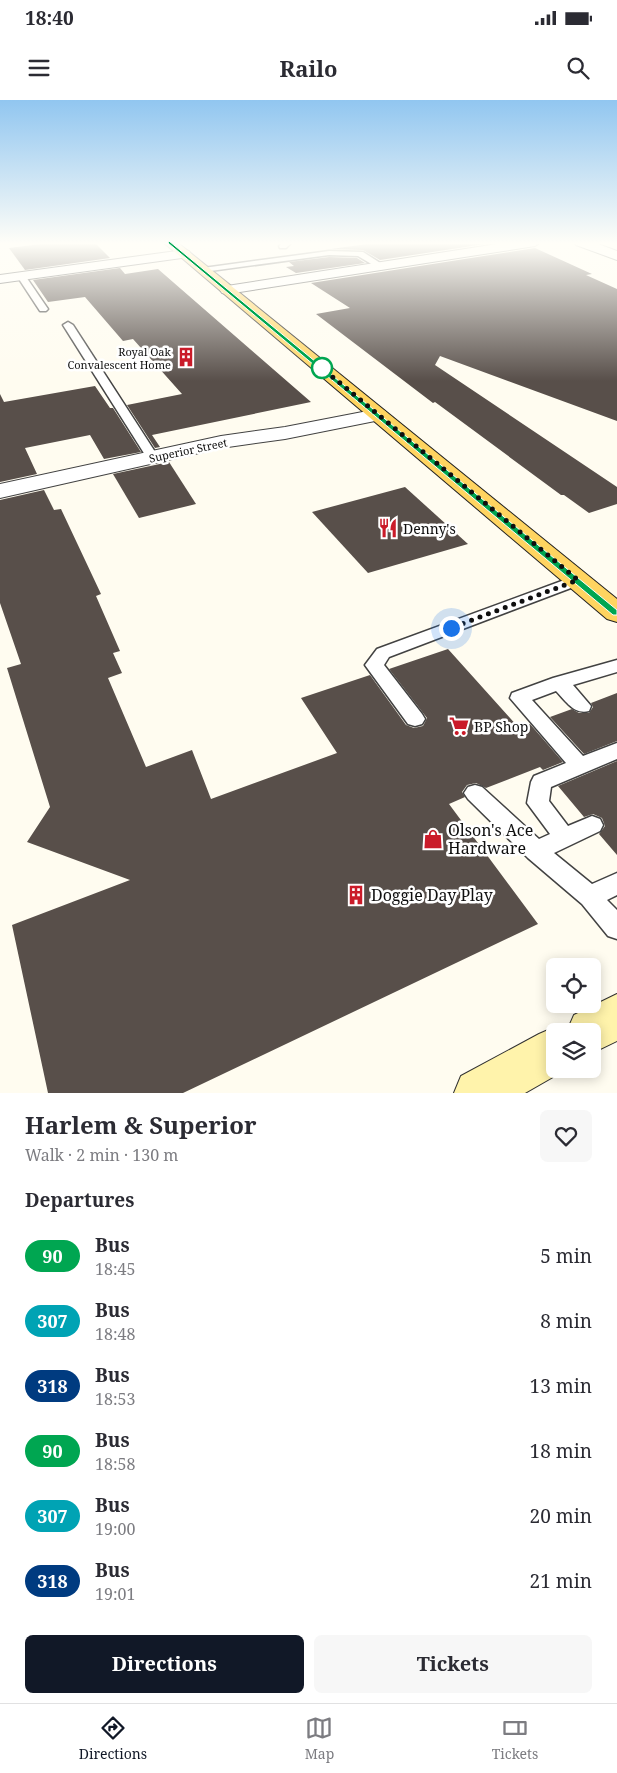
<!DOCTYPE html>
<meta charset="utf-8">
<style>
body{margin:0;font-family:"Noto Serif",serif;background:#f7f7f7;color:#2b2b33;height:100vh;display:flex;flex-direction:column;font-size:19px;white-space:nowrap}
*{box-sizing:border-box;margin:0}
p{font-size:16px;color:#7c7c81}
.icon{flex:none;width:28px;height:28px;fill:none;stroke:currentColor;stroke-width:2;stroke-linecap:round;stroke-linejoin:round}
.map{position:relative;height:993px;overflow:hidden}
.panel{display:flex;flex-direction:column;background:#fff;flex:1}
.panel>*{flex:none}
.badge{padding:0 10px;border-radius:16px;font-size:18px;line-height:32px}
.buttons{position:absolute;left:546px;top:858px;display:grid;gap:10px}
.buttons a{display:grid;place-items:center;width:55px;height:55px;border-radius:8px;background:#fff;box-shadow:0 2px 12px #0003;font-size:25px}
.you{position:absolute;width:25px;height:25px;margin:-12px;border:4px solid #fff;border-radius:50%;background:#1a73e8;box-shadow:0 0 0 8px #1a73e833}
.map>.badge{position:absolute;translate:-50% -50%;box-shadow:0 0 0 2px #fff}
h2{padding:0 25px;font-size:19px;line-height:45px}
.round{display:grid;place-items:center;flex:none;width:52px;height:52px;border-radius:8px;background:#f7f7f7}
.summary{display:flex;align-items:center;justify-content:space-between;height:85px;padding:0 25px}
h1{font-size:24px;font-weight:700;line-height:38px}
.cta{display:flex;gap:10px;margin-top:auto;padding:10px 25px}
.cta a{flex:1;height:58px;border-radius:8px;background:#111827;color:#fff;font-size:20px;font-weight:700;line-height:58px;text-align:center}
.cta a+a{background:#f7f7f7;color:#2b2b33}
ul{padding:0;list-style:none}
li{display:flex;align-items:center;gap:15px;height:65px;padding:0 25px}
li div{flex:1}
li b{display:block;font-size:19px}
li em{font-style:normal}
li .badge{min-width:55px;font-weight:700;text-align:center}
.status{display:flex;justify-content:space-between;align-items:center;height:35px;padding:0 25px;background:#fff;direction:ltr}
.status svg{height:14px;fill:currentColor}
header{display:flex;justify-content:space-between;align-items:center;height:65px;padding:0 25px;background:#fff;font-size:22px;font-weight:700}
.dock{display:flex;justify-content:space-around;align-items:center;height:70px;border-top:1px solid #e1e1e2;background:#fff;font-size:14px;color:#7c7c81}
.dock a{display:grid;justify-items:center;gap:2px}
.dock .current{color:#111827}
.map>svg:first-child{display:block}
.building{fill:#584f4a}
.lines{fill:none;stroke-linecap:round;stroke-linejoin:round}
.service-casing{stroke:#424242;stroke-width:3}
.minor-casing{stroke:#424242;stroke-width:2}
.secondary-casing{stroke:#313131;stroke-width:2}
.primary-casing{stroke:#202020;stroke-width:2}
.service{fill:#fff;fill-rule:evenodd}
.minor{fill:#fff;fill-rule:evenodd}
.secondary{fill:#fff3ab;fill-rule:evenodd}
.primary{fill:#ffd460;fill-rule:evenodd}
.line{fill:#00a651;stroke:#fff}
.walk{stroke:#0f0f0f;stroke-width:5;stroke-dasharray:0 9}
.stop-dot{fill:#fff;stroke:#00a651;stroke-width:2.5}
.labels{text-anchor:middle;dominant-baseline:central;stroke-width:5;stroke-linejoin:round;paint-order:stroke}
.far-poi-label{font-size:11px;fill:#0f0f0f;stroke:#fff;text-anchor:end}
.far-street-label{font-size:11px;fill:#0f0f0f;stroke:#fff}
.poi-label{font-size:14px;fill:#0f0f0f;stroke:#fff;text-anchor:start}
.near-poi-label{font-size:16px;fill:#0f0f0f;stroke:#fff;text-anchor:start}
</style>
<div class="status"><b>18:40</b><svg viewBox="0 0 49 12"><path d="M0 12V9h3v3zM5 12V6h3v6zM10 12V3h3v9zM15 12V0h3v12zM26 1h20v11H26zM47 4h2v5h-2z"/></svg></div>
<header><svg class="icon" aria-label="menu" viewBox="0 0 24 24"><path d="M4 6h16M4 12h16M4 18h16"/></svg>Railo<svg class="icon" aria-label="search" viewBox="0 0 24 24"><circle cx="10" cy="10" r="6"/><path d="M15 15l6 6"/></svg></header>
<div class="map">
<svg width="617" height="993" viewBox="0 0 617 993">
<rect width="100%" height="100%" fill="#fffcf0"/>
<!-- building -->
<g class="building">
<path d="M56,142H94L110,158L25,170L9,148Z"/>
<path d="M381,142H498L380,160L363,150L331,149Z"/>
<path d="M535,148L592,174L586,175L617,189V321L440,256L435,265L617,387V404L589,413L564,395H561L435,302L433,303L316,214L350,208L311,183Z"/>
<path d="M329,157L357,158L365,163L296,173L286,167L294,166L289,162Z"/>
<path d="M120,168L125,174L158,169L311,302L152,335L160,347L155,348L127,305L182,294L133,239L123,241L85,197L48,202L33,180Z"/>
<path d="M95,286L110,308H113L141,352L104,359L90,335L25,348L37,374L0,382V294L4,302Z"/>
<path d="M169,362L196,404L139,418L113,374Z"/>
<path d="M405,387L468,444L368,473L312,412Z"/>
<path d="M44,390L54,410L61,409L101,494L96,496L120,551L113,553L122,573L108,578L146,667L192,650L211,699L337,653L301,598L370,575L406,625L414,628L423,626L427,618L389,569L448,549L519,628L530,624L563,662L543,670L540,667L486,688L476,683L467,685L462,692L465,697L449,704L538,824L183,993H48L12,825L130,780L27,742L50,707L7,568L21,564L0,503V400Z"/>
<path d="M617,593V641L584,654L550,617L572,609L579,613H589L593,607L591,603Z"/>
<path d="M617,661V755L599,734L605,726L602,718L593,714L584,717L558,686Z"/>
</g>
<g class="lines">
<defs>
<g id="service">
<path d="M283,142H292L286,148H280L279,146Z"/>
<path d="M329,151L363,152L385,166L378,168L358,156L329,155L203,172L199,170L203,168Z"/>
<path d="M18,174H24L48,209L46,211H40L17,176Z"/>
<path d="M68,222L73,225L159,358L158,361L153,362L147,358L63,225Z"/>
<path d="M578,475L584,477L586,480L584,483L389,557L384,565L422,614L425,619L422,624L415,626L408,624L365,565L377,549Z"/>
<path d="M617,560V572L573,585L591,606L589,611C574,615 566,601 556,591L532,600L583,656L617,643V659L551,687L549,701L568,726L592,716L600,719L603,725L600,731L554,753L592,784L617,773V795L607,800L617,810V839L608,836L582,804L528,758L468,699L464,693L468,687L475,685L482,687L539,739L550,734L527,703L531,682L534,676L566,663L510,598L512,593L553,578Z"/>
</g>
<g id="minor">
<path d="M510,142H541L535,146L227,194L222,193L220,190L222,187L227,186Z"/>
<path d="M575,142H593L617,151V160L576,145Z"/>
<path d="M184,150L189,151L191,154L189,157L0,183V175Z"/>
<path d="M378,309L385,311L388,315L385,319L285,339L221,348L0,398V384L221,336L285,327Z"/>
</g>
<g id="secondary">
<path d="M617,894V941L592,953V931H567L574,915Z"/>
<path d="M555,927L566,931H555V969H567L525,993H454L461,976L539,934Z"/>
</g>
<path id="primary" d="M163,142H177L617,499V522L607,519Z"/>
</defs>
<!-- service casing -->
<use href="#service" class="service-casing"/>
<!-- minor casing -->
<use href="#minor" class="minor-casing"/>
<!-- secondary casing -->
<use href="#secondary" class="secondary-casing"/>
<!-- primary casing -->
<use href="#primary" class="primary-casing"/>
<!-- service -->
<use href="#service" class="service"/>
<!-- minor -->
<use href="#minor" class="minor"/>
<!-- secondary -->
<use href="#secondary" class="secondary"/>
<!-- primary -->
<use href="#primary" class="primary"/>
</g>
<!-- sky -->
<linearGradient id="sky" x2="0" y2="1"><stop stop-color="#91c6f0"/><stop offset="0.51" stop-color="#fffef8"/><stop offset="1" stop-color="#fffef8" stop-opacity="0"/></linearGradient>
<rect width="617" height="281" fill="url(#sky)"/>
<!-- line -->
<path class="line" d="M169,141L617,510V515H613L168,143Z"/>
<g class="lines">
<!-- walk -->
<path class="walk" d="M322,268L317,264L578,480L451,528"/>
</g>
<!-- icons -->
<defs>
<symbol id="building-bare" viewBox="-9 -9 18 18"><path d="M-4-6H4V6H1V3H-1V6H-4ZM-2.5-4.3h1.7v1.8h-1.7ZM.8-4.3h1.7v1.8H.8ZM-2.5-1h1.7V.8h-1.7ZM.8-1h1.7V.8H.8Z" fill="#ca1b29" stroke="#fff" stroke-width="2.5" paint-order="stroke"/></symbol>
<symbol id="restaurant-bare" viewBox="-9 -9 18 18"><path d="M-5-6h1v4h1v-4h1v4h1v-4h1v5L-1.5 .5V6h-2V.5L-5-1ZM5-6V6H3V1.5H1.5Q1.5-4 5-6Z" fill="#ca1b29" stroke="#fff" stroke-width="2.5" paint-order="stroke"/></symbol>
<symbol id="supermarket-bare" viewBox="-9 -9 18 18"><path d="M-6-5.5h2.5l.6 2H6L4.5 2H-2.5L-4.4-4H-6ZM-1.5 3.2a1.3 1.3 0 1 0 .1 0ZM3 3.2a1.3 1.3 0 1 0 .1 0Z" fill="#ca1b29" stroke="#fff" stroke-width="2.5" paint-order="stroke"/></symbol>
<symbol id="shop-bare" viewBox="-9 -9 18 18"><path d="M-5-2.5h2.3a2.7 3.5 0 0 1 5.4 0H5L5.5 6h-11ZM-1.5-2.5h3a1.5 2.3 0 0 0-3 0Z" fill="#ca1b29" stroke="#fff" stroke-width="2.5" paint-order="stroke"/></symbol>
</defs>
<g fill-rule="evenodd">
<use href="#building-bare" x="172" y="243" width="28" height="28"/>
<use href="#restaurant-bare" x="374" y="414" width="28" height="28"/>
<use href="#supermarket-bare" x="445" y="612" width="28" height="28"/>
<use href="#shop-bare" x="419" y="725" width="28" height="28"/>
<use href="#building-bare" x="342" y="781" width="28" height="28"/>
</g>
<!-- markers -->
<circle class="stop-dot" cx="322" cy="268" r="10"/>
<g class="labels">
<!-- far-poi labels -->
<g class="far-poi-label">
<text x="171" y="251">Royal Oak<tspan x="171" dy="13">Convalescent Home</tspan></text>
</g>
<!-- far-street labels -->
<g class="far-street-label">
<text transform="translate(188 350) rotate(-12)">Superior Street</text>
</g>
<!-- poi labels -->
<g class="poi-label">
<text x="403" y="428">Denny's</text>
<text x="474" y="626">BP Shop</text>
</g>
<!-- near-poi labels -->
<g class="near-poi-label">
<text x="448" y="730">Olson's Ace<tspan x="448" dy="18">Hardware</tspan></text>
<text x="371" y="795">Doggie Day Play</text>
</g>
</g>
</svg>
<div class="buttons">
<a><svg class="icon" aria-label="locate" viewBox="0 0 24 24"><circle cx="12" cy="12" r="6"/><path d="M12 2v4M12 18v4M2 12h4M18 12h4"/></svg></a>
<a><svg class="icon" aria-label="layers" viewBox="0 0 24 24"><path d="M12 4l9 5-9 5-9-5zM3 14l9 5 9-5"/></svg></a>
</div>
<div class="you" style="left:451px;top:528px"></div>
</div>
<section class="panel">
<div class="summary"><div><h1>Harlem &amp; Superior</h1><p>Walk · 2 min · 130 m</p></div><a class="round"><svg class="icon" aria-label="heart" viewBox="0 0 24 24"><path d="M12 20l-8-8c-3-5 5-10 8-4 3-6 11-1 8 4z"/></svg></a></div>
<h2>Departures</h2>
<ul>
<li><span class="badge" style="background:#00a651;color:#fff">90</span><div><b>Bus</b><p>18:45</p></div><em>5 min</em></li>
<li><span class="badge" style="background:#00a3b4;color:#fff">307</span><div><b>Bus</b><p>18:48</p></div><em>8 min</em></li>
<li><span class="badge" style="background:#003b80;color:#fff">318</span><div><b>Bus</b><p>18:53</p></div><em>13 min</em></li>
<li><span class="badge" style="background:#00a651;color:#fff">90</span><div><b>Bus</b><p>18:58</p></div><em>18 min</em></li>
<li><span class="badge" style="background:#00a3b4;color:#fff">307</span><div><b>Bus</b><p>19:00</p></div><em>20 min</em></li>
<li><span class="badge" style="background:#003b80;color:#fff">318</span><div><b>Bus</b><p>19:01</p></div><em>21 min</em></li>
</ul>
<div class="cta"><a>Directions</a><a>Tickets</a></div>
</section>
<nav class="dock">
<a class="current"><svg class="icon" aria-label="directions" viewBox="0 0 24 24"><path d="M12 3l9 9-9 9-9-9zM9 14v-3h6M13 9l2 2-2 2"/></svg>Directions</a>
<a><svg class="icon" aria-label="map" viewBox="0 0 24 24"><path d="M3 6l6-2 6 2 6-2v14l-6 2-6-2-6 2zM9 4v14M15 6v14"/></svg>Map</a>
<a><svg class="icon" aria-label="tickets" viewBox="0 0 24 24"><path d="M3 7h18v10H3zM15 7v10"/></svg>Tickets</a>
</nav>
